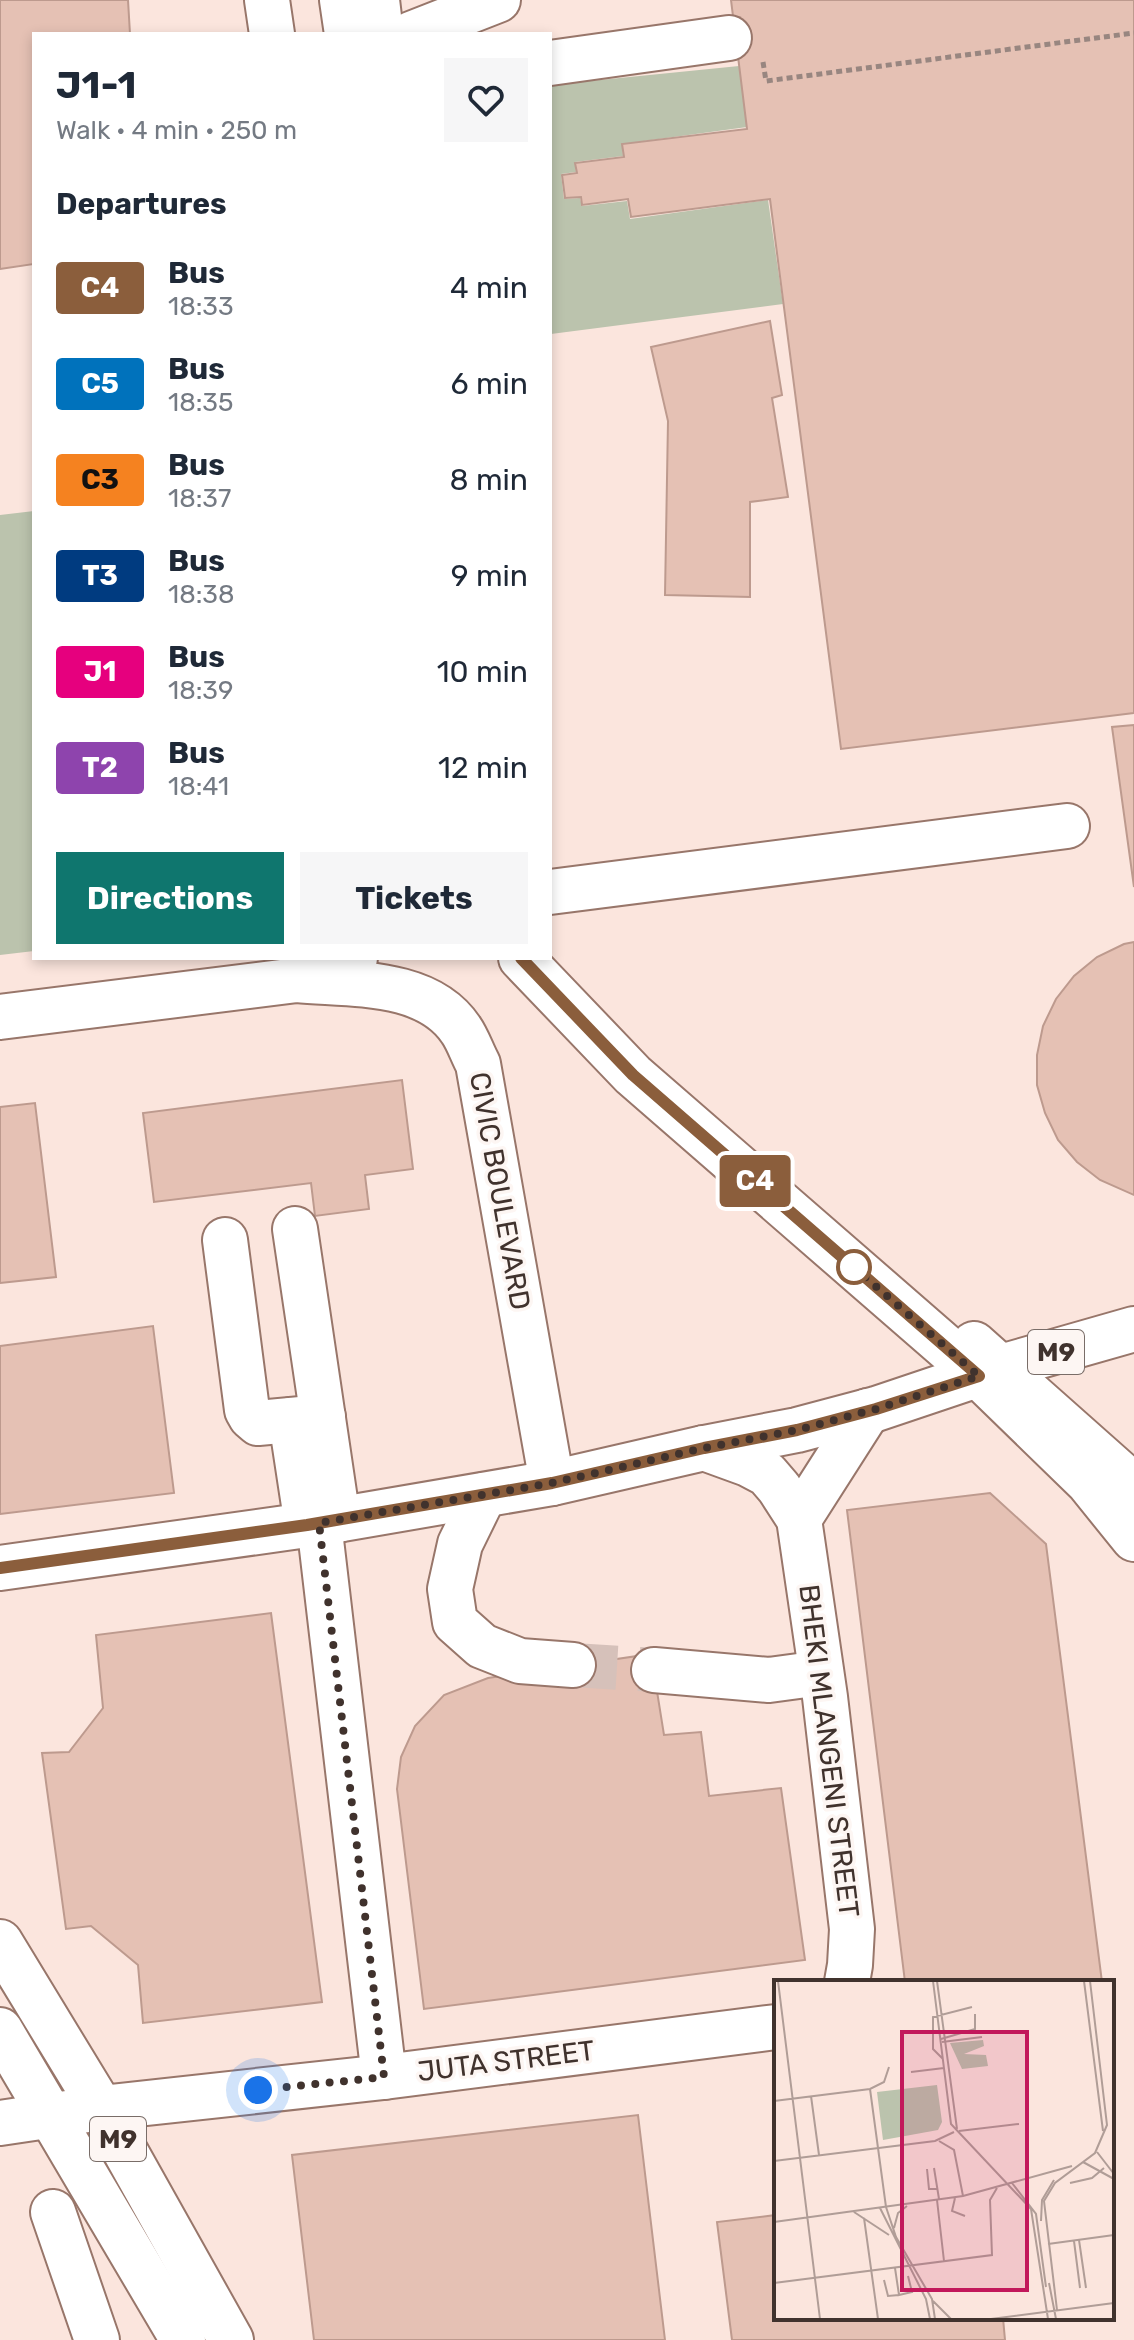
<!DOCTYPE html>
<meta charset="utf-8">
<style>
body{margin:0;font-family:Rubik,sans-serif;background:#f6f6f7;color:#1f2937;height:100vh;display:flex;flex-direction:column;font-size:30px;white-space:nowrap}
*{box-sizing:border-box;margin:0}
p{font-size:26px;color:#747a83}
.icon{flex:none;width:44px;height:44px;fill:none;stroke:currentColor;stroke-width:2;stroke-linecap:round;stroke-linejoin:round}
.map{position:relative;flex:1;overflow:hidden}
.sheet{position:absolute;left:32px;top:32px;width:520px;height:928px;display:flex;flex-direction:column;background:#fff;border-radius:0px;box-shadow:0 4px 12px #0003}
.sheet>*{flex:none}
.badge{padding:0 16px;border-radius:6px;font-size:28px;line-height:52px}
.you{position:absolute;width:40px;height:40px;margin:-20px;border:6px solid #fff;border-radius:50%;background:#1a73e8;box-shadow:0 0 0 12px #1a73e833}
.map>.badge{position:absolute;translate:-50% -50%;box-shadow:0 0 0 4px #fff}
h2{padding:0 24px;font-size:30px;line-height:72px}
.round{display:grid;place-items:center;flex:none;width:84px;height:84px;border-radius:0px;background:#f6f6f7}
.headline{display:flex;align-items:center;justify-content:space-between;height:136px;padding:0 24px}
h1{font-size:38px;font-weight:700;line-height:60px}
.action{display:flex;gap:16px;margin-top:auto;padding:16px 24px}
.action a{flex:1;height:92px;border-radius:0px;background:#0f766e;color:#fff;font-size:32px;font-weight:700;line-height:92px;text-align:center}
.action a+a{background:#f6f6f7;color:#1f2937}
ul{padding:0;list-style:none}
li{display:flex;align-items:center;gap:24px;height:96px;padding:0 24px}
li div{flex:1}
li b{display:block;font-size:30px}
li em{font-style:normal}
li .badge{min-width:88px;font-weight:700;text-align:center}
.map>svg:first-child{display:block}
.green{fill:#bbc3ad}
.building{fill:#e5c1b4;stroke:#bd9a8e;stroke-width:2}
.lines{fill:none;stroke-linecap:round;stroke-linejoin:round}
.minor-tunnel{stroke:#d6c1ba;stroke-width:44;stroke-dasharray:44 22;stroke-linecap:butt}
.minor-casing{stroke:#98766a;stroke-width:48}
.major-casing{stroke:#98766a;stroke-width:48}
.path{stroke:#988680;stroke-width:5;stroke-dasharray:6 4;stroke-linecap:butt}
.minor{stroke:#fff;stroke-width:44}
.major{stroke:#fff;stroke-width:44}
.line-casing{stroke:#fff;stroke-width:18}
.line{stroke:#8b5e3c;stroke-width:12}
.walk{stroke:#40322d;stroke-width:8;stroke-dasharray:0 14.4}
.stop-dot{fill:#fff;stroke:#8b5e3c;stroke-width:4}
.labels{text-anchor:middle;dominant-baseline:central;stroke-width:7;stroke-linejoin:round;paint-order:stroke}
.shield{fill:#fdf6f3;stroke:#796d68;stroke-width:2}
.shield-label{font-size:26px;font-weight:bold;fill:#40322d}
.street-label{font-size:28px;fill:#40322d;stroke:#fdf6f3}
.inset-road{fill:none;stroke:#b09d97;stroke-width:2}
.view{fill:#c2185b;fill-opacity:0.15;stroke:#c2185b;stroke-width:4}
.inset-edge{fill:none;stroke:#40322d;stroke-width:4}
</style>
<div class="map">
<svg width="1134" height="2340" viewBox="0 0 1134 2340">
<rect width="100%" height="100%" fill="#fbe5dd"/>
<!-- green -->
<g class="green">
<path d="M739,66L747,127L622,144L623,156L575,162L576,172L561,174L564,199L580,198L582,206L627,201L630,219L768,200L783,304L551,334L550,85Z"/>
<path d="M34,511V951L0,955V515Z"/>
</g>
<!-- building -->
<g class="building">
<path d="M0,0H128L130,34H34V264L0,269Z"/>
<path d="M731,0H1134V713L841,749L770,199L631,217L628,199L582,205L581,197L565,198L562,175L577,173L575,163L624,157L622,144L747,129Z"/>
<path d="M770,321L782,395L772,398L788,497L750,502V597L665,595L668,421L651,347Z"/>
<path d="M1134,725V887L1112,727Z"/>
<path d="M1134,942V1195L1100,1180L1077,1162L1058,1140L1045,1113L1037,1085V1055L1043,1026L1056,999L1074,976L1097,957L1124,944Z"/>
<path d="M402,1080L413,1169L365,1175L369,1209L315,1216L311,1183L154,1202L143,1113Z"/>
<path d="M35,1103L56,1277L0,1283V1107Z"/>
<path d="M153,1326L174,1493L0,1514V1346Z"/>
<path d="M990,1493L1046,1544L1102,1982H905L847,1510Z"/>
<path d="M271,1613L322,2002L143,2023L138,1965L91,1926L66,1929L42,1753L69,1752L103,1708L96,1635Z"/>
<path d="M651,1654L664,1735L701,1732L709,1796L781,1788L805,1960L424,2009L397,1789L401,1757L415,1726L444,1695L488,1678Z"/>
<path d="M638,2115L665,2340H314L292,2155Z"/>
<path d="M776,2215V2318H1003L1005,2340H732L717,2222Z"/>
</g>
<g class="lines">
<!-- minor-tunnel -->
<path class="minor-tunnel" d="M573,1665L654,1670"/>
<defs>
<g id="minor">
<path d="M267,0L272,34"/>
<path d="M377,0L381,34"/>
<path d="M411,34L498,0"/>
<path d="M550,63L729,38"/>
<path d="M550,892L1067,826"/>
<path d="M297,980C351,985 427,979 461,1030C468,1040 472,1053 478,1064L552,1483"/>
<path d="M295,1229L338,1520"/>
<path d="M225,1240L247,1410L251,1417L258,1423L323,1417"/>
<path d="M974,1344L1134,1486"/>
<path d="M291,1420L307,1525"/>
<path d="M704,1448L748,1464L767,1474L779,1488L799,1519L825,1697L852,1929L850,1965L847,1982"/>
<path d="M484,1495L460,1544L450,1589L455,1622L482,1646L520,1661L573,1665"/>
<path d="M799,1519L868,1411"/>
<path d="M319,1523L384,2077"/>
<path d="M654,1670L769,1680L821,1673"/>
<path d="M0,2030L183,2340"/>
<path d="M0,2123L101,2108L384,2077L776,2027"/>
<path d="M53,2212L97,2340"/>
</g>
<g id="major">
<path d="M342,0L347,34"/>
<path d="M521,958L633,1075L979,1376L1088,1482L1134,1539"/>
<path d="M0,1017L297,980L355,958"/>
<path d="M0,1568L307,1525L552,1483L704,1448L797,1430L876,1409L1001,1367L1134,1329"/>
<path d="M0,1942L101,2108L231,2340"/>
</g>
</defs>
<!-- minor casing -->
<use href="#minor" class="minor-casing"/>
<!-- major casing -->
<use href="#major" class="major-casing"/>
<!-- path -->
<path class="path" d="M763,62L766,81L1134,33"/>
<!-- minor -->
<use href="#minor" class="minor"/>
<!-- major -->
<use href="#major" class="major"/>
</g>
<g class="lines">
<defs>
<path id="line" d="M0,1568L307,1525L552,1483L704,1448L797,1430L876,1409L979,1376L633,1075L521,958"/>
</defs>
<!-- line casing -->
<use href="#line" class="line-casing"/>
<!-- line -->
<use href="#line" class="line"/>
<!-- walk -->
<path class="walk" d="M258,2090L384,2077L319,1523L552,1483L704,1448L797,1430L876,1409L979,1376L848,1262L854,1267"/>
</g>
<!-- markers -->
<circle class="stop-dot" cx="854" cy="1267" r="16"/>
<g class="labels">
<!-- shield labels -->
<g class="shield">
<rect x="1028" y="1330" width="56" height="44" rx="6"/>
<rect x="90" y="2117" width="56" height="44" rx="6"/>
</g>
<g class="shield-label">
<text x="1056" y="1352">M9</text>
<text x="118" y="2139">M9</text>
</g>
<!-- street labels -->
<g class="street-label">
<text transform="translate(500 1191) rotate(80)">CIVIC BOULEVARD</text>
<text transform="translate(829 1751) rotate(83)">BHEKI MLANGENI STREET</text>
<text transform="translate(506 2061) rotate(-7)">JUTA STREET</text>
</g>
</g>
<!-- overview -->
<g transform="translate(774 1980)">
<rect width="340" height="340" fill="#fbe5dd"/>
<path d="M209,60L210,66L190,74L212,75L214,86L188,89L176,63ZM163,105L168,142L164,150L109,160L103,112Z" fill="#bbc3ad"/>
<path class="inset-road" d="M4,1L46,339M159,1L177,144L257,229L274,339M163,1L183,149M310,1L329,151M167,59L201,49V34M168,62L208,57M169,79L159,69V37L198,27M137,92L170,88M96,109L112,227M37,116L45,175M0,121L96,109L110,102L115,87M185,151L245,144M165,161L180,170L189,216M323,172L340,194M0,181L161,161L180,152M309,182L340,199M160,188L165,219M153,189L155,209H163M238,203L262,234L272,307M296,203L318,198L330,188M181,218L178,231L191,236M163,220L170,281M112,227L122,257L158,319L161,339M106,228L152,319L156,339M80,232L115,255M90,238L104,339M267,241L268,220L280,200M0,242L189,216L298,186M120,248L124,233L133,226M305,260L312,308M300,261L306,308M274,264L340,255M121,288L125,315L138,312L134,296M110,300L114,316L125,315M0,303L218,275L216,220L223,208M275,303L282,339M159,321L177,339M283,330L270,221L281,203L321,173L333,145L316,1M217,339L340,323"/>
<path class="view" d="M128,52H253V310H128Z"/>
<rect width="340" height="340" class="inset-edge"/>
</g>
</svg>
<div class="you" style="left:258px;top:2090px"></div>
<b class="badge" style="left:755px;top:1181px;background:#8b5e3c;color:#fff">C4</b>
<section class="sheet">
<div class="headline"><div><h1>J1-1</h1><p>Walk · 4 min · 250 m</p></div><a class="round"><svg class="icon" aria-label="heart" viewBox="0 0 24 24"><path d="M12 20l-8-8c-3-5 5-10 8-4 3-6 11-1 8 4z"/></svg></a></div>
<h2>Departures</h2>
<ul>
<li><span class="badge" style="background:#8b5e3c;color:#fff">C4</span><div><b>Bus</b><p>18:33</p></div><em>4 min</em></li>
<li><span class="badge" style="background:#0072bc;color:#fff">C5</span><div><b>Bus</b><p>18:35</p></div><em>6 min</em></li>
<li><span class="badge" style="background:#f58220;color:#111">C3</span><div><b>Bus</b><p>18:37</p></div><em>8 min</em></li>
<li><span class="badge" style="background:#003b80;color:#fff">T3</span><div><b>Bus</b><p>18:38</p></div><em>9 min</em></li>
<li><span class="badge" style="background:#e6007e;color:#fff">J1</span><div><b>Bus</b><p>18:39</p></div><em>10 min</em></li>
<li><span class="badge" style="background:#8e44ad;color:#fff">T2</span><div><b>Bus</b><p>18:41</p></div><em>12 min</em></li>
</ul>
<div class="action"><a>Directions</a><a>Tickets</a></div>
</section>
</div>
